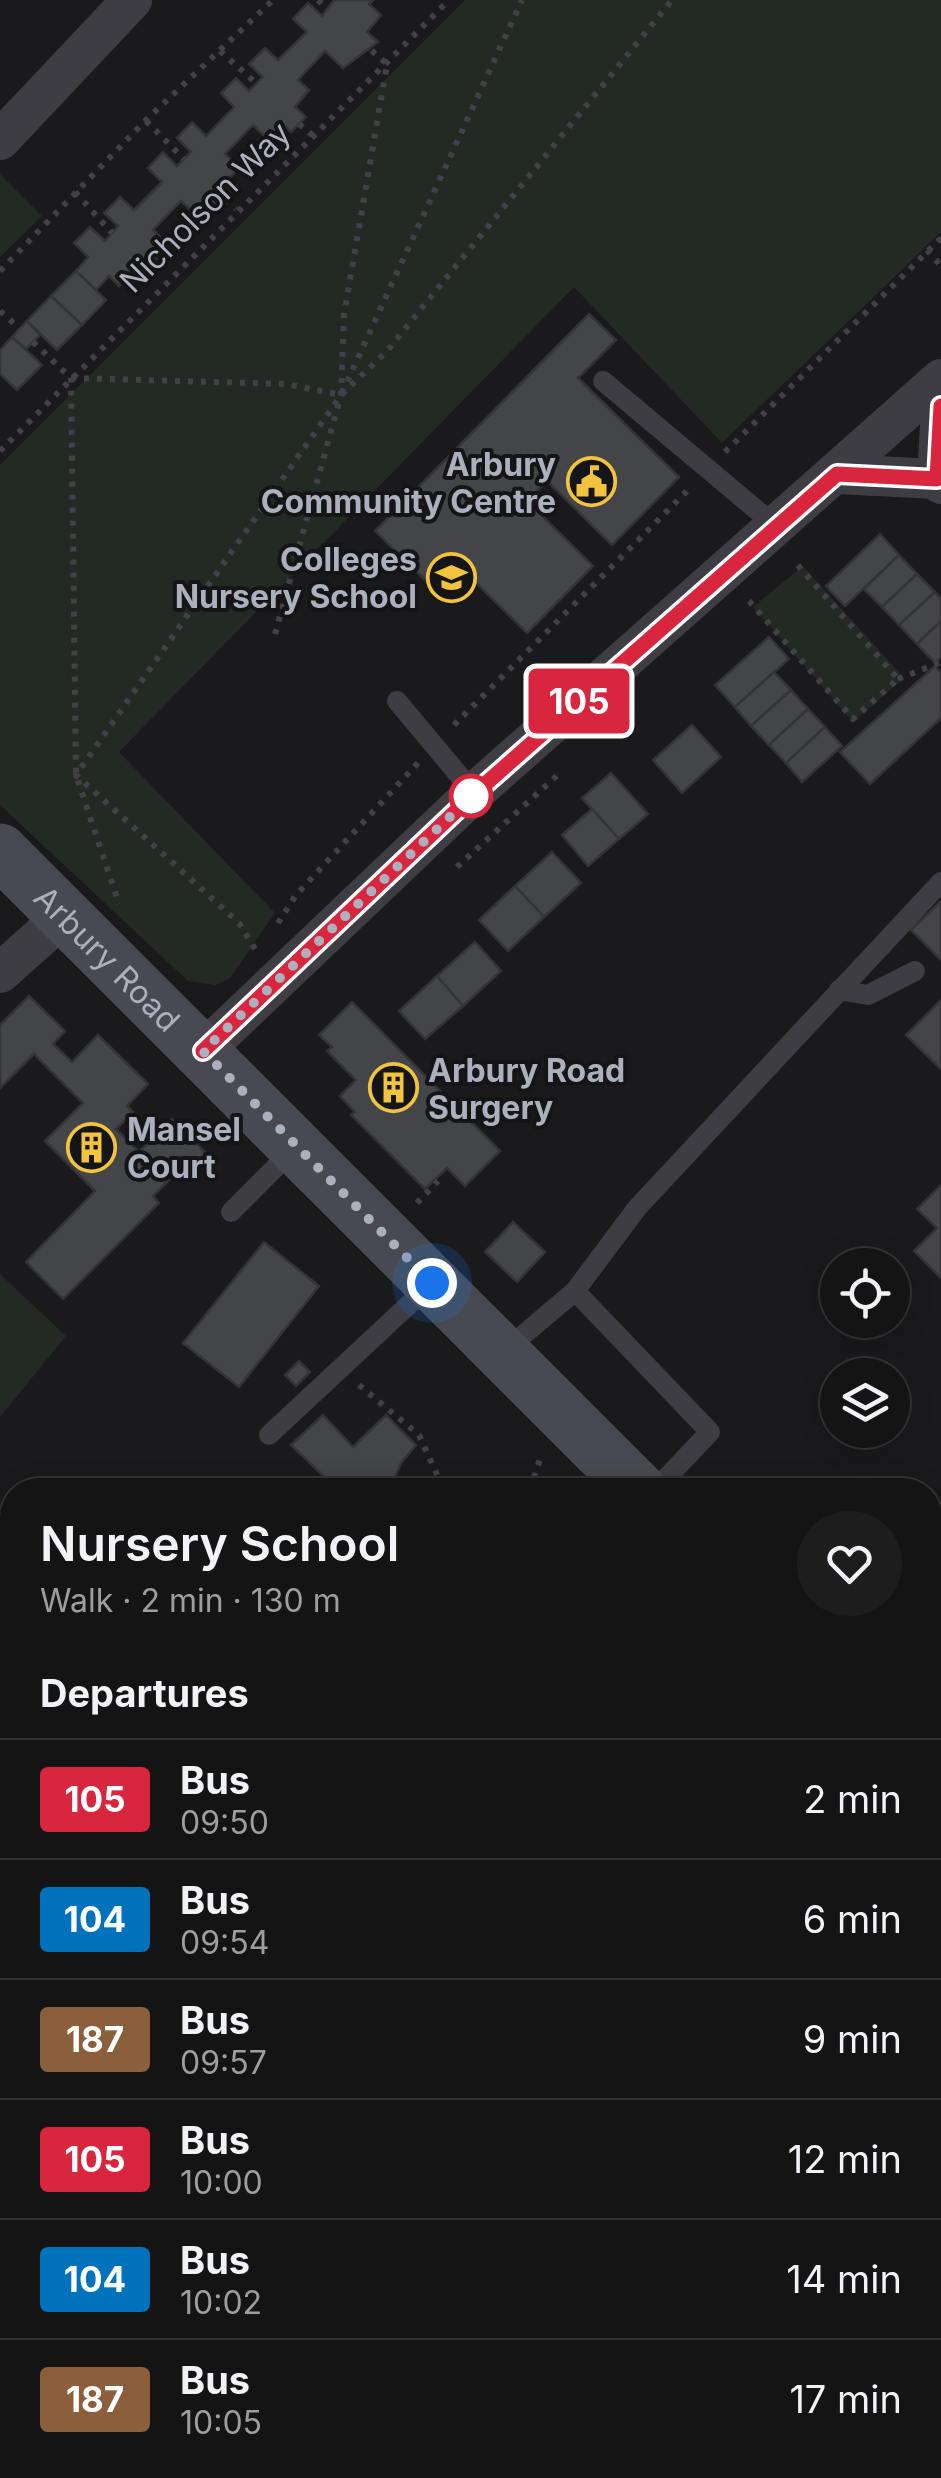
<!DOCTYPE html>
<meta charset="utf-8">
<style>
body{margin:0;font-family:Inter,sans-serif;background:#1d1d1e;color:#f1f3f6;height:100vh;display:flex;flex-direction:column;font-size:38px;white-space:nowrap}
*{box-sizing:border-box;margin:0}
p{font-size:32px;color:#9d9ea0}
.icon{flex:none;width:55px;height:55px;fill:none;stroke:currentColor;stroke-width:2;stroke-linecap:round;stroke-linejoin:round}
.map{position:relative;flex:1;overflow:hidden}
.drawer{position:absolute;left:0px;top:1478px;width:942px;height:1002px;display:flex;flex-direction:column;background:#141415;border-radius:40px 40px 0 0;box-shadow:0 5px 25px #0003,0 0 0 2px #333334}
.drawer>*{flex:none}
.badge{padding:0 20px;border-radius:8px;font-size:35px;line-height:65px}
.fabs{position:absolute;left:820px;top:1248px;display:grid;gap:20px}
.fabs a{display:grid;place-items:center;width:90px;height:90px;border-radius:50%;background:#141415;box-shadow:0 5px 25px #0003,0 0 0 2px #333334;font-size:50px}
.you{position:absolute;width:50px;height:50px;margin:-25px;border:8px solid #fff;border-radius:50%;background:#1a73e8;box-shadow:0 0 0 15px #1a73e833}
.map>.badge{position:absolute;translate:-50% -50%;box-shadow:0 0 0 5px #fff}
h2{padding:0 40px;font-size:38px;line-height:90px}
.round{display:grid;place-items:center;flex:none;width:105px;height:105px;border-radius:52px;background:#1d1d1e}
.overview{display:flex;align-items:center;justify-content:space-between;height:170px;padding:0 40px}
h1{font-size:48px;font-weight:600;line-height:75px}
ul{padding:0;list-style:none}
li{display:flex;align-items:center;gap:30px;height:120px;padding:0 40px;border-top:2px solid #333334}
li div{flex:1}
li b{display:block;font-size:38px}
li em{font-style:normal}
li .badge{min-width:110px;font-weight:700;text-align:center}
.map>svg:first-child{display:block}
.green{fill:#222a23}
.building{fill:#444549;stroke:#343438;stroke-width:2.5}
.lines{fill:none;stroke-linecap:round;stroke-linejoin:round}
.path{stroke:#414248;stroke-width:6;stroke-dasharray:5 8;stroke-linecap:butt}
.lane{stroke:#3d3d43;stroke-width:20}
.street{stroke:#3d3d43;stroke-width:40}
.secondary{stroke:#494a51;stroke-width:55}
.line-casing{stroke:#fff;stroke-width:22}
.line{stroke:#d7263d;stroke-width:15}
.walk{stroke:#acb0bc;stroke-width:10;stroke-dasharray:0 18}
.stop-dot{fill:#fff;stroke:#d7263d;stroke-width:5}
.labels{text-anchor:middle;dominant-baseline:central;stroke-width:8;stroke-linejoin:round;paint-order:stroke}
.street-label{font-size:32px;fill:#acb0bc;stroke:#151517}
.poi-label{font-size:32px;font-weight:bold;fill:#acb0bc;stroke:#151517;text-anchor:end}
</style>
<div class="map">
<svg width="941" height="2478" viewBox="0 0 941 2478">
<rect width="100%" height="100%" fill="#1a1a1c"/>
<!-- green -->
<g class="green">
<path d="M465,0H941V232L722,443L574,287L119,752L275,913L230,978L216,985L188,981L0,805V465Z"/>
<path d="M0,174L42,216L0,257Z"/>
<path d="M803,566L904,678L853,722L753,607Z"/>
<path d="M0,1274L66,1336L0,1417Z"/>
<path d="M0,2174L12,2179V2330L0,2341Z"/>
<path d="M193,2468H319L322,2471L314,2478H180Z"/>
</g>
<!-- building -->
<g class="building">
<path d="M334,0H373L369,4L381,15L367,32L378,42L343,68L325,51L298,80L309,90L295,107L306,117L291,132L286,127L271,143L253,125L225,154L239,168L225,183L233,192L218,207L213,202L198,217L181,201L153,230L169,245L154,261L160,267L146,282L134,271L119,286L109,276L96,290L76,271L88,257L74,243L90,227L105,241L118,226L104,213L120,197L134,210L162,182L148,168L163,152L177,166L191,152L177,138L192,122L206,136L234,107L221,93L236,78L249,91L263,77L249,64L265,48L278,60L307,32L293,19L308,3L322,16Z"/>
<path d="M76,271L106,300L82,325L51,296Z"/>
<path d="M51,296L82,325L57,350L27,321Z"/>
<path d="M589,314L616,340L578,378L679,477L612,545L547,481L527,501L593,566L527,633L455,562L432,587L375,531Z"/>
<path d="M27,321L40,335L26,349L12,337Z"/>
<path d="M12,337L42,365L17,390L0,374V350Z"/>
<path d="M880,534L899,555L845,606L826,586Z"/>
<path d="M899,555L917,574L882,607L864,589Z"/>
<path d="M917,574L935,592L899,625L882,607Z"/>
<path d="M935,592L941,599V621L917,644L899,625Z"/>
<path d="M941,621V657L935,663L917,644Z"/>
<path d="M769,637L789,659L735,707L715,685Z"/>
<path d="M935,666L941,673V718L870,784L840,752Z"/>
<path d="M774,672L791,690L751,726L735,707Z"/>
<path d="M791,690L808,709L769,745L751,726Z"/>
<path d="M808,709L825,727L786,763L769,745Z"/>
<path d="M692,725L721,757L682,793L653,760Z"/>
<path d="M825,727L842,746L802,782L786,763Z"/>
<path d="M611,773L648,814L619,839L582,798Z"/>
<path d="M592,809L619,839L588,866L562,835Z"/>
<path d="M552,852L581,883L544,917L515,886Z"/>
<path d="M515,886L544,917L508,951L479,920Z"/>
<path d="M941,901V960L911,930Z"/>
<path d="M475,942L501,971L463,1006L437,976Z"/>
<path d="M437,976L463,1006L425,1039L399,1011Z"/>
<path d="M29,996L65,1031L53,1044L72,1062L98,1035L148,1084L127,1106L133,1112L116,1129L139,1152L172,1119L207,1154L192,1169L180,1157L163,1174L169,1180L153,1196L159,1203L63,1299L26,1262L95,1191L45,1141L83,1103L34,1054L0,1088V1025Z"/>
<path d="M941,1000V1069L906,1035Z"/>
<path d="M352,1002L500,1151L465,1186L447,1168L425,1189L351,1115L355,1112L340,1096L356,1080L327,1051L332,1047L319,1035Z"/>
<path d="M940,1186L941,1188V1278L914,1251L937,1228L917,1209Z"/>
<path d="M513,1222L545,1252L517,1282L485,1252Z"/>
<path d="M264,1242L319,1286L239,1387L183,1343Z"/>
<path d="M299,1361L310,1372L296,1386L285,1375Z"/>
<path d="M323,1415L353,1447L386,1415L416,1445L401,1463L390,1490H328L331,1483L291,1445Z"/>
<path d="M0,1766L12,1770L2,1809L0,1808Z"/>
<path d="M0,2058L12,2062V2092L3,2090L0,2098Z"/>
<path d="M4,2427L12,2436V2468H27L16,2478L0,2461V2431Z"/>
<path d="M497,2468H555L564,2478H506Z"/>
<path d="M713,2468H818L805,2478H722Z"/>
</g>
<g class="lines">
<!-- path -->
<g class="path">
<path d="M318,0L328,9"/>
<path d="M220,51L256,83"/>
<path d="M146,121L184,159"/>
<path d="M299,124L312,135"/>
<path d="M75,192L112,233"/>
<path d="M226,199L236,209"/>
<path d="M927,250L941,266"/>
<path d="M0,271L146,120L273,0"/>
<path d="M0,311L20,329"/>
<path d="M33,342L71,378L76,775L119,904"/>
<path d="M71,378L286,384L341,395L522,0"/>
<path d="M0,451L449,0"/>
<path d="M725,452L941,238"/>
<path d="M749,601L853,719L898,679L794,561"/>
<path d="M275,634L341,395L344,315L387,64L371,50"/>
<path d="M898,679L941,662"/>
<path d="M454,725L688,490"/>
<path d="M457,867L562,771"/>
<path d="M278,923L296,895L418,763"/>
<path d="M255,949L239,923L76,775L341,395L387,351L672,0"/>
<path d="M417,1203L438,1181"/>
<path d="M359,1385L419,1435L444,1490"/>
<path d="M530,1490L542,1453"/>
<path d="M930,1935L941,1924"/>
</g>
<!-- lane -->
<g class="lane">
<path d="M603,381L777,527"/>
<path d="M397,701L474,793"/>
<path d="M839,990L868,995L915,971"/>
<path d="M231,1212L293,1150"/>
<path d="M575,1291L637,1208L941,882"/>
<path d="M503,1352L575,1291L710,1432L655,1490"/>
<path d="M269,1435L431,1284"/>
</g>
<!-- street -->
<g class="street">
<path d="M0,140L132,0"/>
<path d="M837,474L937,479L941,484"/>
<path d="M937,479L941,407"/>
<path d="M0,973L65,915"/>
<path d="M203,1051L474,793L941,379"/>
<path d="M0,1684L12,1688"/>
<path d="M0,2159L12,2165"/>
<path d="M0,2363L12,2352"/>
<path d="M640,2468L649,2478"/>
</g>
<!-- secondary -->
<g class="secondary">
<path id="s1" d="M0,851L639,1490"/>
<path d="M930,1778L941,1788"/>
</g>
</g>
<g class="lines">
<defs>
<path id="line" d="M203,1051L474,794L837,474L937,479L941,406"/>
</defs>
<!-- line casing -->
<use href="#line" class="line-casing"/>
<!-- line -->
<use href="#line" class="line"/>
<!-- walk -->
<path class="walk" d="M432,1283L203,1051L474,794L471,796"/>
</g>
<!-- icons -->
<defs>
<symbol id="civic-ring" viewBox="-11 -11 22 22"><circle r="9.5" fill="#151517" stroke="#f2c33c" stroke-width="1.5"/><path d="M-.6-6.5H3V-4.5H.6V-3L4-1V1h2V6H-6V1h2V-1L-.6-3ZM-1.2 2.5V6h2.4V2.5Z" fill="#f2c33c"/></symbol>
<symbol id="school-ring" viewBox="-11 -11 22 22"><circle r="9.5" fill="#151517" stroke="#f2c33c" stroke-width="1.5"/><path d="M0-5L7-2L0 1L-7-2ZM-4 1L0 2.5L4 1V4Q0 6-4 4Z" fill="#f2c33c"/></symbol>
<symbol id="building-ring" viewBox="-11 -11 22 22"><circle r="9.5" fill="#151517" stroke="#f2c33c" stroke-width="1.5"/><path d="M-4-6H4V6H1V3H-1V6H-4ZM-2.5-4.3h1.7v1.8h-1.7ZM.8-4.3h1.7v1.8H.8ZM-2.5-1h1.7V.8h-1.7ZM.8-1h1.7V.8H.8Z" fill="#f2c33c"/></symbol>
</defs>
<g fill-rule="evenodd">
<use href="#civic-ring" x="564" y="454" width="55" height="55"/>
<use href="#school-ring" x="424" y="550" width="55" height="55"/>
<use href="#building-ring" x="366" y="1060" width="55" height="55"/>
<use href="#building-ring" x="64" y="1120" width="55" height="55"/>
</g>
<!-- markers -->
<circle class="stop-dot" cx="471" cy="796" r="20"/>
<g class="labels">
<!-- street labels -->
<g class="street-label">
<text transform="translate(205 207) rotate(-45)">Nicholson Way</text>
<text stroke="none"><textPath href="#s1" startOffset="152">Arbury Road</textPath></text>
</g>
<!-- poi labels -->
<g class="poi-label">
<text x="556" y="464">Arbury<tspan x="556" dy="37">Community Centre</tspan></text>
<text x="417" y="559">Colleges<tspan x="417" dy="37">Nursery School</tspan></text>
<text x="428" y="1070" text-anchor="start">Arbury Road<tspan x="428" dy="37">Surgery</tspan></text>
<text x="127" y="1129" text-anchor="start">Mansel<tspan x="127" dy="37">Court</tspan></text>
</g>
</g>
</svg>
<div class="fabs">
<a><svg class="icon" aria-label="locate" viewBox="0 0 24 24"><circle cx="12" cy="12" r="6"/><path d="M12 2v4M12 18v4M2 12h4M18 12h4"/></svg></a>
<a><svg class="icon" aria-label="layers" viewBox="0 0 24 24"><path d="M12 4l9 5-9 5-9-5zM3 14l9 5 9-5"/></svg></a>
</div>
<div class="you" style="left:432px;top:1283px"></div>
<b class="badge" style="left:579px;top:701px;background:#d7263d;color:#fff">105</b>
<section class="drawer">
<div class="overview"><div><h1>Nursery School</h1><p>Walk · 2 min · 130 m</p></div><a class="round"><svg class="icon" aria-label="heart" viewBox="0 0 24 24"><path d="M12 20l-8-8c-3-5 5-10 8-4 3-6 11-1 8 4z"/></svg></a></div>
<h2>Departures</h2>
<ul>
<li><span class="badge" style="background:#d7263d;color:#fff">105</span><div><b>Bus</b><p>09:50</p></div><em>2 min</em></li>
<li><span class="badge" style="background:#0072bc;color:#fff">104</span><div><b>Bus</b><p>09:54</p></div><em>6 min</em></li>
<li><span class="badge" style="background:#8b5e3c;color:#fff">187</span><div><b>Bus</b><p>09:57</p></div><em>9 min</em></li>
<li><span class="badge" style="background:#d7263d;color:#fff">105</span><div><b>Bus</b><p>10:00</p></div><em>12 min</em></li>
<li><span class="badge" style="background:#0072bc;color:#fff">104</span><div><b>Bus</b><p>10:02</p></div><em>14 min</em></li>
<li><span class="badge" style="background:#8b5e3c;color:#fff">187</span><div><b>Bus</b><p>10:05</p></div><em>17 min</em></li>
</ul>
</section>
</div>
